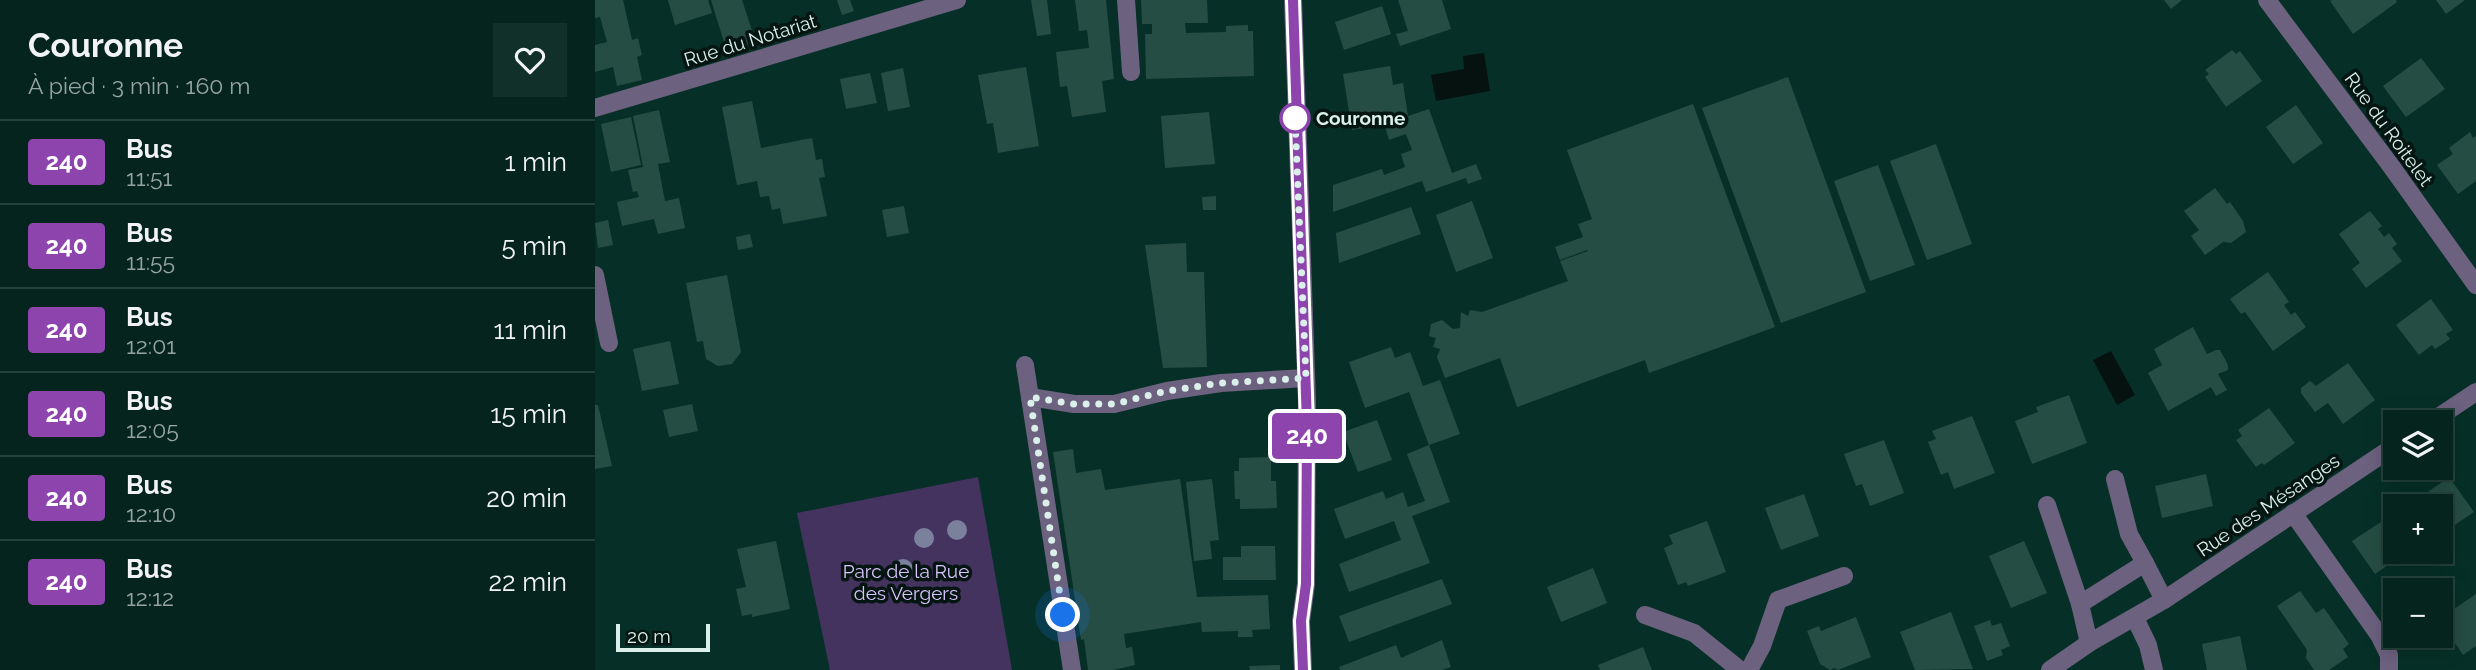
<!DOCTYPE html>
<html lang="fr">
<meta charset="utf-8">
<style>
body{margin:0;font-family:Raleway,sans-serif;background:#12302a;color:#f1f3f6;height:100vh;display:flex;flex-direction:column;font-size:26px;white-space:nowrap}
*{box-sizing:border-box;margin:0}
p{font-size:23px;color:#97a4a4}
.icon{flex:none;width:38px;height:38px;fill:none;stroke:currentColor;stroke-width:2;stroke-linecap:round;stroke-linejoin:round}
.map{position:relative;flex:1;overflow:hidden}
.drawer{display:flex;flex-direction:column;background:#04241d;width:595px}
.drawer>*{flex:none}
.badge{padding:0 14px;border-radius:5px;font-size:24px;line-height:46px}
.controls{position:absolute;left:1788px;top:410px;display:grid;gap:14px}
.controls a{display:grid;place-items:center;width:70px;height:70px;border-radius:0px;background:#04241d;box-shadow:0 4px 18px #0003,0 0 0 2px #25413b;font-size:35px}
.scale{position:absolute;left:21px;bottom:18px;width:94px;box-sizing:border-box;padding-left:7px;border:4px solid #dbf0ea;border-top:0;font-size:19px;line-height:24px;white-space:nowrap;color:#dbf0ea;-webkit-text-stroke:5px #051511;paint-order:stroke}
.you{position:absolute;width:35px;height:35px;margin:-18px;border:5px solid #fff;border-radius:50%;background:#1a73e8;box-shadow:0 0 0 10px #1a73e833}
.map>.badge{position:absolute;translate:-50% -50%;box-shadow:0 0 0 4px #fff}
.round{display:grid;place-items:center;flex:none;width:74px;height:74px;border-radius:0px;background:#12302a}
.overview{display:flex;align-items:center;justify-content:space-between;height:119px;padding:0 28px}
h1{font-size:33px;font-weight:700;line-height:52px}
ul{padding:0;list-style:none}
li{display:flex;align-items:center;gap:21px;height:84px;padding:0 28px;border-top:2px solid #25413b}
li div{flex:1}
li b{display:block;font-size:26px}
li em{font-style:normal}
li .badge{min-width:77px;font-weight:700;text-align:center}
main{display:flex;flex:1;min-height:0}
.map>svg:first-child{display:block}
.green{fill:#45335f}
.water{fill:#05120f}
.building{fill:#264d43}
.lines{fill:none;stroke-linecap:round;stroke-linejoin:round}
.service{stroke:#6c617f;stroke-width:18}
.minor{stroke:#6c617f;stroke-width:18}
.tertiary{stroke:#6c617f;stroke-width:18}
.tree{fill:#7b819d}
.line-casing{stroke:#fff;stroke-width:16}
.line{stroke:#8e44ad;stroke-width:10}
.walk{stroke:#dbf0ea;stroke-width:7;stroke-dasharray:0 12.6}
.stop-dot{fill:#fff;stroke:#8e44ad;stroke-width:3.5}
.labels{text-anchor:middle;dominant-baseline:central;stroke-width:7;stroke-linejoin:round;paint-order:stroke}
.street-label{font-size:19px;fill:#dbf0ea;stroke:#051511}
.stop-label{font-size:19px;font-weight:bold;fill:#dbf0ea;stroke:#051511;text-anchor:start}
.park-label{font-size:19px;fill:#dac4fe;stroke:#051511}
</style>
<main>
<section class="drawer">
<div class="overview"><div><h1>Couronne</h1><p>À pied · 3 min · 160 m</p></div><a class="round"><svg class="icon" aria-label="heart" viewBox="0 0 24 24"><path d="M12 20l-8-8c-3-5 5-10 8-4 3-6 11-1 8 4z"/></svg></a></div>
<ul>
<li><span class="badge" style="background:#8e44ad;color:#fff">240</span><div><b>Bus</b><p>11:51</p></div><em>1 min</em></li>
<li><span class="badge" style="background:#8e44ad;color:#fff">240</span><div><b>Bus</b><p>11:55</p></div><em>5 min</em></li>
<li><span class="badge" style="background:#8e44ad;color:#fff">240</span><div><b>Bus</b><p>12:01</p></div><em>11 min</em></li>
<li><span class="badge" style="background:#8e44ad;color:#fff">240</span><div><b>Bus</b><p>12:05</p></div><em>15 min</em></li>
<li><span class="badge" style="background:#8e44ad;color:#fff">240</span><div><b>Bus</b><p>12:10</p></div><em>20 min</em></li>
<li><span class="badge" style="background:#8e44ad;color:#fff">240</span><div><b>Bus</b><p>12:12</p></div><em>22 min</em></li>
</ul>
</section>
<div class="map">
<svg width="1881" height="670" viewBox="0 0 1881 670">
<rect width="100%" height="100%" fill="#063027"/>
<!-- green -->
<path class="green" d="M383,477L417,670H235L202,513Z"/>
<!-- water -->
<g class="water">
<path d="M889,53L895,91L841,101L836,75L869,69L868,56Z"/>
<path d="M1516,351L1540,395L1522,405L1498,360Z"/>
</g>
<!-- building -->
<g class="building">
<path d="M0,0H28L37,40L43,38L47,55L42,57L47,80L22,86L18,67L0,72V45L12,42L5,17L0,18Z"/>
<path d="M73,0H113L117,13L80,25Z"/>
<path d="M116,0H147L161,43L132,52Z"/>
<path d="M242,0H255L259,11L247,15Z"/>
<path d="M436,0H452L456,34L442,36Z"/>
<path d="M480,0H511L519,79L507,81L511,112L477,117L472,86L465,87L461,52L494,48L492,30L484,31Z"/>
<path d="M546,0H612L613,23H590L591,33L631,32V26L653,25V31H658L659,76L551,79L550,34H557V24H547Z"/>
<path d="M803,0H847L856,29L805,46L801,34L813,31Z"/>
<path d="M1569,0H1587L1576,9Z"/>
<path d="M1737,0H1801L1802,2L1758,34L1735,1Z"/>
<path d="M1841,0H1870L1851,14Z"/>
<path d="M787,6L796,34L749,50L740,22Z"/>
<path d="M1637,50L1641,54L1645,51L1667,81L1631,107L1610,77L1614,74L1610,70Z"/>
<path d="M1826,58L1850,89L1811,117L1788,86Z"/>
<path d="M795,66L798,85L808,83L813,116L834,109L857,173L881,164L887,179L873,184L871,178L831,192L827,181L738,212V185L787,169L789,175L810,167L806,154L817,150L811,134L794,140L790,127L805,122L757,130L748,74Z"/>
<path d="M431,67L444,146L403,153L398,123L392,124L383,75Z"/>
<path d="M308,68L315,107L293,111L286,73Z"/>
<path d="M275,73L282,103L251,109L245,79Z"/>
<path d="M1193,77L1271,292L1186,323L1107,108Z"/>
<path d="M157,101L166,148L217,138L221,160L227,159L230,177L224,178L232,216L188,224L185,208L177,210L174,196L165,197L162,181L142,185L127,107Z"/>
<path d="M1098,104L1180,327L1054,373L1050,360L922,407L905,358L850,378L842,357L845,349L838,347L841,338L834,336L836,324L847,320L858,329L865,328L866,312L873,316L875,310L887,312L973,281L965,261L993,251L992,250L965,260L960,247L988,237L983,224L997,219L972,150Z"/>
<path d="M1701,105L1728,143L1698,164L1671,127Z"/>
<path d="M64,110L75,162L63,164L70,201L84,198L90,228L63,234L59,219L27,226L22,202L44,197L42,191L38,192L33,170L48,167L38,116Z"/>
<path d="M614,112L620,164L570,168L566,116Z"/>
<path d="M36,117L46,165L16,172L6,124Z"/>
<path d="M1875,132L1878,138L1881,136V181L1863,194L1842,165L1858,154L1854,148Z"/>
<path d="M1341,144L1377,244L1332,260L1295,161Z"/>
<path d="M1283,165L1320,265L1275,281L1239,181Z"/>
<path d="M1620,188L1632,204L1635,202L1648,221L1651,232L1636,243L1628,242L1610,255L1596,236L1604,230L1589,211Z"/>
<path d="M621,196V210H608L607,197Z"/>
<path d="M877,201L898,258L861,272L841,215Z"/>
<path d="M309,206L314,233L292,237L287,210Z"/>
<path d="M816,207L826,234L744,263L741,233Z"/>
<path d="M1775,211L1787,226L1783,229L1789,237L1794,233L1802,244L1797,248L1807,261L1771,288L1757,269L1765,263L1744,234Z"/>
<path d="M13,220L18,245L3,248L0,223Z"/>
<path d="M155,234L158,247L143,250L141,237Z"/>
<path d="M591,243L592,272H609L612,367L568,368L550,245Z"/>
<path d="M1673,272L1694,302L1689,305L1696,315L1700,312L1711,327L1678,351L1650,312L1646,314L1635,299Z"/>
<path d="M132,275L146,352L137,364L123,366L111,359L108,341L102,342L91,283Z"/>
<path d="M1836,299L1858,330L1851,334L1855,339L1840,349L1837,345L1824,355L1801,325Z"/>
<path d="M1598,327L1612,354L1621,350H1625L1633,365V370L1623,374L1632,390L1621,396L1616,387L1573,411L1553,373L1567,365L1559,349Z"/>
<path d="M75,341L84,384L47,391L38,349Z"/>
<path d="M796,347L800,358L815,352L828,386L845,380L865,434L834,445L855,502L817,516L835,563L754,592L744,564L806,540L799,521L750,539L739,509L788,491L791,499L808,492L813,507L830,501L812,454L834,445L814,392L770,408L754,362Z"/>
<path d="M1753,363L1780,400L1748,424L1733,403L1720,412L1706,393V388L1715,381L1721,386Z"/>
<path d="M1474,395L1492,443L1437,464L1420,421L1443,412L1441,407Z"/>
<path d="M97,404L103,431L74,437L68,410Z"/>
<path d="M0,405H3L17,466L0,469Z"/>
<path d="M1674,408L1700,443L1669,465L1667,463L1661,467L1641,440L1647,436L1643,430Z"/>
<path d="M1377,416L1400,473L1359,489L1353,472L1346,475L1333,442L1341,439L1337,431Z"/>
<path d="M782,420L797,460L763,472L748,432Z"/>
<path d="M1289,440L1309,493L1275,506L1267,484L1261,486L1249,454Z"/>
<path d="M478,449L481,473L506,469L510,490L585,479L602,597L673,595L675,629L657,630L658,637H643V631L607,632L606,622L529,634L531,648L537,647L540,665L518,670H493L489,639L486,640L458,452Z"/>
<path d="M676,457V481H681L682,508L645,509V499H640L639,471H644V458Z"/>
<path d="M1611,474L1618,506L1567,518L1560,486Z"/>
<path d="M1854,477L1879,512L1848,533L1846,506H1828L1823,499Z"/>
<path d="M617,479L624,540L615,541L617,559L599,561L591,482Z"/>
<path d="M1209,494L1224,536L1186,550L1170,508Z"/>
<path d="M1789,520L1801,537V551L1811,553L1780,574L1757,541Z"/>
<path d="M1112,521L1131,572L1093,586L1091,582L1083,585L1069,548L1078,544L1074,535Z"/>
<path d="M181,541L195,609L157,617V614L147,616L141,589L151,587L142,549Z"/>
<path d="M1429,541L1452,593L1416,608L1394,556Z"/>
<path d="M646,546H680L681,580H628V557H646Z"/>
<path d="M998,568L1012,603L966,622L952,587Z"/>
<path d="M847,579L857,604L754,642L744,616Z"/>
<path d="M1705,591L1721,613L1729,608L1754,644L1748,649L1753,657L1734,670H1719L1711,658L1712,650L1682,606Z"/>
<path d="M1881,594V646L1868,655L1846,622V618Z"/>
<path d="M1356,612L1378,669L1320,670L1305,632Z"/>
<path d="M1261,617L1276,657L1243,670L1239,668L1235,670L1225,664L1212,631L1224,626L1226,631Z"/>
<path d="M1395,620L1397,626L1406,623L1415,646L1406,650L1408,655L1392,661L1379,626Z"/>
<path d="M1645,636L1652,670H1612L1607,644Z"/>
<path d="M847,640L856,667L847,670H745L744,667L801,645L806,658Z"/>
<path d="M1048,647L1057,670H1005L1003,665Z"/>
<path d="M685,665V670H655L654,666Z"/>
</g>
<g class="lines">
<!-- service -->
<g class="service">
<path d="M531,0L536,72"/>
<path d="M0,275L14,343"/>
<path d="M430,365L477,670"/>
<path d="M435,397L479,404H519L572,391L626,383L711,378"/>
<path d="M1520,479L1534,534L1550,563"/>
<path d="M1452,505L1485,604"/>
<path d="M1050,615L1099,633L1145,670"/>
<path d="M1154,670L1167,646L1183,600L1249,576"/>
</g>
<!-- minor -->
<g class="minor">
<path d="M1672,0L1796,166L1881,285"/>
<path d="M0,108L362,0"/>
<path d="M1836,422L1881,392"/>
<path d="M1698,513L1784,635L1794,655V670"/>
<path d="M1540,618L1553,645L1559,670"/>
<path d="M1494,643L1485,604L1550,563L1569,600"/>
<path d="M1455,670L1494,643L1569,600L1801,445"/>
</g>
<!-- tertiary -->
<path class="tertiary" d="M698,0L712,402L711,584L706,621L708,670"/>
</g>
<!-- trees -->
<g class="tree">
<circle cx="362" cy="530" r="10"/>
<circle cx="329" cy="538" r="10"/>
<circle cx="308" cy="569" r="10"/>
</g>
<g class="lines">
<defs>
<path id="line" d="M698,0L712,425L711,584L706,621L708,670"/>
</defs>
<!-- line casing -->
<use href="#line" class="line-casing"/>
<!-- line -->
<use href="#line" class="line"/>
<!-- walk -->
<path class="walk" d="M468,615L435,397L479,404H519L572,391L626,383L711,378L700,118"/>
</g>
<!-- markers -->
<circle class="stop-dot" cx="700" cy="118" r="14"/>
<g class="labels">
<!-- street labels -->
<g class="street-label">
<text transform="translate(155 40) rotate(-17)">Rue du Notariat</text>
<text transform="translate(1794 129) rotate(54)">Rue du Roitelet</text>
<text transform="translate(1673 505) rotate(-34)">Rue des Mésanges</text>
</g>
<!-- stop labels -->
<g class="stop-label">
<text x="721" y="118">Couronne</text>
</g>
<!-- park labels -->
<g class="park-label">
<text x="311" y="571">Parc de la Rue<tspan x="311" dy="22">des Vergers</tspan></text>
</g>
</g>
</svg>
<div class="controls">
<a><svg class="icon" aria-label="layers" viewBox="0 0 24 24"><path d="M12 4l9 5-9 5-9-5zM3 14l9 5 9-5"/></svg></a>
<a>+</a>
<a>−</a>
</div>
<div class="scale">20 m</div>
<div class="you" style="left:468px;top:615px"></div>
<b class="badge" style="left:712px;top:436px;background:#8e44ad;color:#fff">240</b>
</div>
</main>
